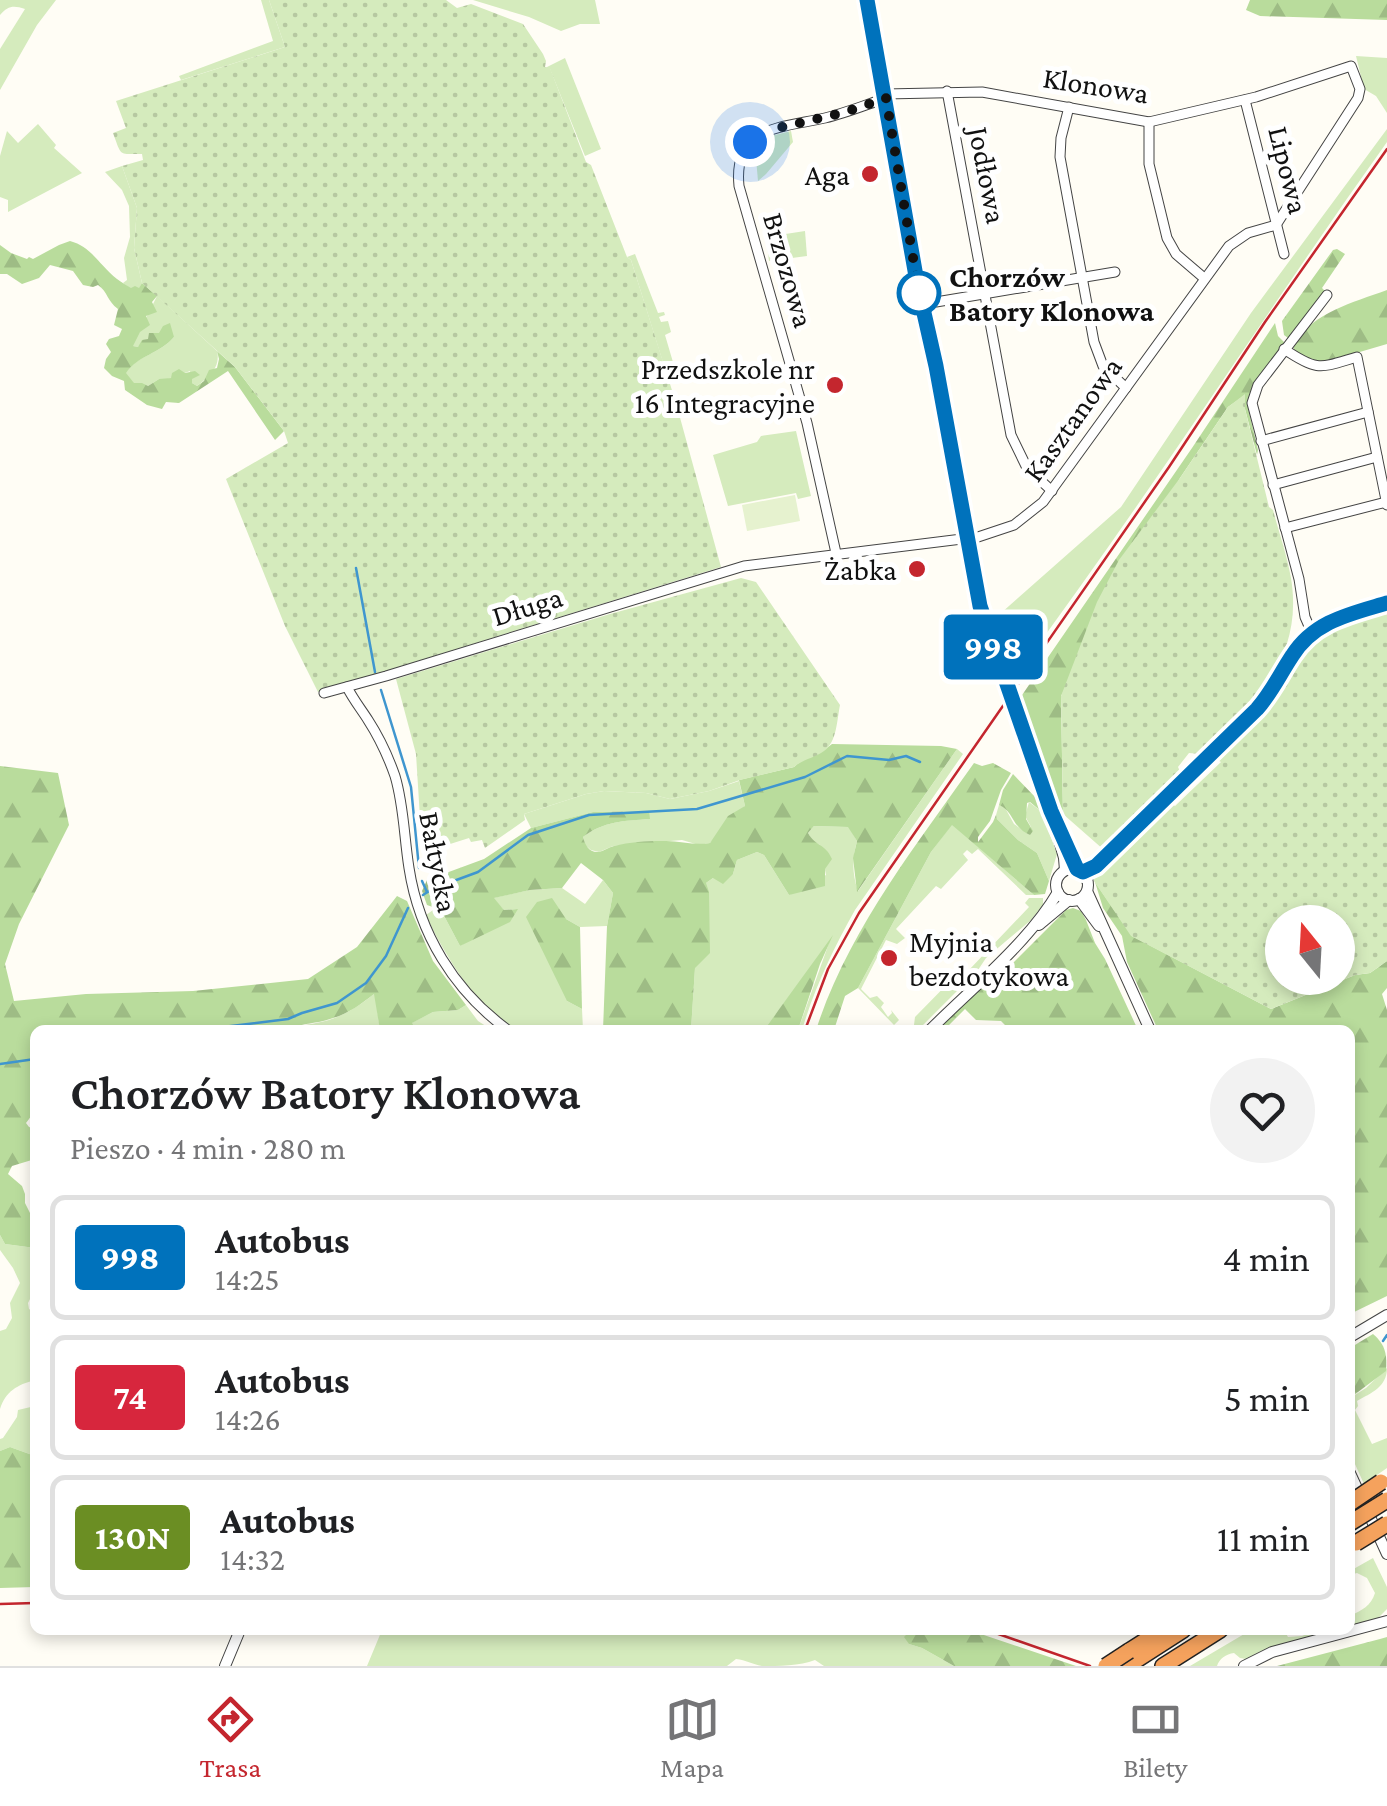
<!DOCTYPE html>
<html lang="pl">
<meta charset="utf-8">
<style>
body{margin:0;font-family:"Crimson Pro",serif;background:#f2f2f2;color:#202124;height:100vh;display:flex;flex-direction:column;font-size:38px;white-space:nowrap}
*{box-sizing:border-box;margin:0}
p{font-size:32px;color:#757577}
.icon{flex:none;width:55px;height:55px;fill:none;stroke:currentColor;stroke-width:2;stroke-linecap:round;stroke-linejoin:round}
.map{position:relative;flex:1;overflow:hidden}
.drawer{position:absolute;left:30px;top:1025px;width:1325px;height:610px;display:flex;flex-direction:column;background:#fff;border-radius:15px;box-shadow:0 5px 15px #0003}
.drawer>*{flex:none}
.badge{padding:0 20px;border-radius:8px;font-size:35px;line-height:65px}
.needle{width:65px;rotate:342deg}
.controls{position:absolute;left:1265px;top:905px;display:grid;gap:20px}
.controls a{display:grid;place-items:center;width:90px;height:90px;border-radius:50%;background:#fff;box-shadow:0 5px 15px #0003;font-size:50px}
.you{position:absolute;width:50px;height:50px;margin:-25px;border:8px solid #fff;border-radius:50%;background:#1a73e8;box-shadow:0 0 0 15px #1a73e833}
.map>.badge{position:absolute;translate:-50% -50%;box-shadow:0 0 0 5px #fff}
.round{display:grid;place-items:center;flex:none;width:105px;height:105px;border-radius:52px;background:#f2f2f2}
.overview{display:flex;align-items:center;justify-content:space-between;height:170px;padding:0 40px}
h1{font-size:48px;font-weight:600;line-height:75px}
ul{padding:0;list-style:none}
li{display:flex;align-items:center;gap:30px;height:125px;margin:0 20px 15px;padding:0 20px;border:5px solid #e0e0e0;border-radius:15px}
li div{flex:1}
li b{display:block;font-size:38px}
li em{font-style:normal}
li .badge{min-width:110px;font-weight:700;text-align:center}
.dock{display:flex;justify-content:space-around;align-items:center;height:140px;border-top:2px solid #e0e0e0;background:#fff;font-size:28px;color:#757577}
.dock a{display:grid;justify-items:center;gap:5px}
.dock .active{color:#c4262e}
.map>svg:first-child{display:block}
.grass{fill:#d5ebbd}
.forest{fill:url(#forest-firs)}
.garden{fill:url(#garden-dots);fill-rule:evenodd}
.pitch{fill:#e6f2cf}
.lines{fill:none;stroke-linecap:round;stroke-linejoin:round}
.stream{stroke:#3f96cf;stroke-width:2.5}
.minor-casing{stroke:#444;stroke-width:11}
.tertiary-casing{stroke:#444;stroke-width:12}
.motorway-casing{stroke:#222;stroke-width:18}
.minor{stroke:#fff;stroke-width:9}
.tertiary{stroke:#fff;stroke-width:10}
.motorway{stroke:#f5a25d;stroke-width:15}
.rail{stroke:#c4262e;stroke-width:2.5}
.motorway-bridge-casing{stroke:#222;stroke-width:18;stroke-linecap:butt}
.motorway-bridge{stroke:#f5a25d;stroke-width:15}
.line-casing{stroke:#fff;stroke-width:22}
.line{stroke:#0072bc;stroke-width:15}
.walk{stroke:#111;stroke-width:10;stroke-dasharray:0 18}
.poi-dot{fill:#c4262e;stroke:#fff;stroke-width:4}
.stop-dot{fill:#fff;stroke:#0072bc;stroke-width:5}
.labels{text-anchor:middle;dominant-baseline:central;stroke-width:10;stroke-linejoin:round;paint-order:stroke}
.street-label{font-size:30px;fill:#111;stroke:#fff}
.poi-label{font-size:30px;fill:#111;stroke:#fff;text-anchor:end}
.stop-label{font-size:30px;font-weight:bold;fill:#111;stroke:#fff;text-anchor:start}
</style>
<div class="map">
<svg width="1387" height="1666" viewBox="0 0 1387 1666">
<defs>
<pattern id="forest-firs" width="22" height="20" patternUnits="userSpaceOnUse" patternTransform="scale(2.5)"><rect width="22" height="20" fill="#b9dc9c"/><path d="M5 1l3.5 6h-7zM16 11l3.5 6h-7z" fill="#9ebc85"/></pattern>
<pattern id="garden-dots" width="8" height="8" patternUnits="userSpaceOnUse" patternTransform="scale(2.5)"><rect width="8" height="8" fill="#d5ebbd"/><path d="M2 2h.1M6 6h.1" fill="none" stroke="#b6c8a1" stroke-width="1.8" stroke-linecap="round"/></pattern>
</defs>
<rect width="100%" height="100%" fill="#fffdf5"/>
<!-- grass -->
<g class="grass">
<path d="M0,0H56L37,25L0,90V49L25,9C13,5 8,6 0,15Z"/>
<path d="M261,0H269L285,47L181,80L179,76L273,41Z"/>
<path d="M473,0H595L600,24H580L561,31L529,17Z"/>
<path d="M1356,56L1387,58V113L1376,96L1364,89Z"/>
<path d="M565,58L601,149L585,156L550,69L545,68Z"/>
<path d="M38,124L56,145L54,148L82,173L8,212V200L0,197V156L7,131L18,143Z"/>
<path d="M1387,129V142C1261,319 1145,502 1015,676L1013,670L1011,672L992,621L1121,507L1251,313Z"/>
<path d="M791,131L793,142L766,174L758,181L755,147L771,136Z"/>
<path d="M122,166L137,208L134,248L142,283L139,289H131L123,283L127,280L124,258L130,237L129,206L122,190L105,172Z"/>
<path d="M805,231L807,256L769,261L766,237Z"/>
<path d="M635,254L658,313L664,312L665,315L659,317L661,322L668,321L671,332L665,335L675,369L666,372L631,260L627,257Z"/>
<path d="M157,296L217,351C221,367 209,377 197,386L192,383L190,371L165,380L159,379L148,386L134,384L125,373C137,356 161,353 174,337L159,333L138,347L132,346Z"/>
<path d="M796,431L811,496L798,499L796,493L728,506L713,455L757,442L761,436Z"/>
<path d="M957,749L963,754L855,910C833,949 815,987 802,1030H798L829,943L764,1030H691L695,968L706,883L713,878L733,874L737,860L757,852L764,855L789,895L826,875L820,845L813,842L808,833L814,826L849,827L857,841C852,859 852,873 858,891Z"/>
<path d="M739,781L745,806L710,843L699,845L682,840L613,846L599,852L591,850L585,845L583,837C604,821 624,821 649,819V811L593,812L531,828L524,814L586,794L604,791L646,793L670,799L709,791Z"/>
<path d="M1029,802L1042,812L1057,854L1049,881L1037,853L1018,840L997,819L996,815L999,805L1004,806L1014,824L1030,835L1031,827L1025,816Z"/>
<path d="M952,824L1034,895H1026L978,849L972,854L967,850L963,854L968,860L941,889L936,886L896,929L905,938L897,944L886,940L861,989L870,998L877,996L884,1003L881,1007L888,1017L892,1013L891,1010L899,1020L894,1025L858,988L931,852Z"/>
<path d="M603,880L613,893L607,926L580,927L566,919L567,1001L582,1009L583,1030C562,1030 539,1033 519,1030C485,1025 439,945 426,915L436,908L441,910L460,946L517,909L504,910L493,898L530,890L562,888L585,904Z"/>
<path d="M1029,898H1043V905L1030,921L986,958L978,970L923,1025H914L915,1017L963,968L968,971L1029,907L1025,903Z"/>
<path d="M375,993L380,1030H291V1028C300,1025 307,1025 316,1023C339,1019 357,1008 375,993Z"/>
<path d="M466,1005L478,1021L492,1030H416L411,1023L433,1012L458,1010Z"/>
<path d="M0,1235L5,1244L35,1248V1289L28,1303L29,1309L35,1313V1380C17,1385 6,1391 0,1409V1331L6,1329L12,1318L10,1303L20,1283L13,1268L0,1250Z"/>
<path d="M1387,1368C1387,1387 1371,1393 1357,1401L1358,1406L1355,1410L1372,1444L1387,1438V1468L1364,1484L1350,1453V1398L1366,1388Z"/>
<path d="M35,1406V1456L10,1447L0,1451V1439L3,1438L17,1417L18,1410Z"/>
<path d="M1373,1558L1387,1587V1609L1376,1620L1350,1627V1616C1362,1610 1371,1606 1375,1593L1367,1578L1357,1573L1350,1575V1571Z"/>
<path d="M382,1630H905L908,1632L909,1644L922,1648L954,1666H824L815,1660C800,1666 778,1666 762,1666C752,1664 746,1660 736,1659L727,1666H367Z"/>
<path d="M1251,1630H1284L1288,1637L1302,1636L1316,1630H1339L1261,1651L1246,1659L1240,1658L1234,1653C1226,1654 1219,1659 1217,1666H1190Z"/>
</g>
<!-- forest -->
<g class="forest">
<path d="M1250,0H1387V20L1260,16L1246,10Z"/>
<path d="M70,241C92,247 99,265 117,279C121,282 126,285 131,288L135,286L139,288L142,283L157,296L152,302L157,312L146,316L150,325L140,332L133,346L138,347L142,340L148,339L149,333H159L163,326L170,323L174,337C161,353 137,356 126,373L134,383H142L148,386L159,379L171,378L172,373L179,369L185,373L195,371L200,375L192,379V383L197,386L204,381L209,370L217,368L219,359L217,351L235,367L284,431L275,440L228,371L179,403L166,402L162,409L147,405L125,390L124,381L112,376L104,368L106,359L111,352L106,344L109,339L119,336L122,329L114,325L118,309C107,301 108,292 98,285L93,287L83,285L73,271L50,265L39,278L22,284L7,274H0V245L11,253L27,259L29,257L33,259L59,245Z"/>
<path d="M1337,249L1345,254L1322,288L1325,291L1288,338L1284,335L1282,321L1333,250Z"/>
<path d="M1387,290V344L1329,361L1311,362L1294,350L1293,343C1316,312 1351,303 1387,290Z"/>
<path d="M1275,323L1278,336L1285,343L1249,400L1248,408L1258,450L1257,455L1245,409V395L1228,407L1180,478L1061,696L1063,814L1059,809L1020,698L1192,448Z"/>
<path d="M832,744L941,746L957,749L857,892L853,858L857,841L848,827L814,826L808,833C816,847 825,843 832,859L825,869V886L789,895L764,855L757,852L737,860L733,874L723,884L713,878L706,883L709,892L710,953L695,968L691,1030H603L607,926L613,893L603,880L581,863L562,888L530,890L494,898L504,910L518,909L510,922L460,946L441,910L427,905L422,891L427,880L484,859L531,828L593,812L649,811L650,819C624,821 604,821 583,837C585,845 589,853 599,852C604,851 609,847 614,846C629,842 647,841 662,841C679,840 694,846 710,843L728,816L745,806L739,780L794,767C805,756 821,754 832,744Z"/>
<path d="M974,763L982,766L993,763L1011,773L1001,790L990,821L978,837V842L993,822L996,815L997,819L1018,840L1037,853L1049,881L1045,894L1034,895L952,825L931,852L858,988L845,996L834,1030H816C848,931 915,847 974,763Z"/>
<path d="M0,766L58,773L69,825L19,924L5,964L14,1001L86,994L193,991L308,979L357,947L397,896L407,901L433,961L466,1005L458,1010L433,1012L412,1023L416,1030H380L374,994C360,1005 348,1014 330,1019C317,1024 302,1022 291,1030H35V1111L26,1123L29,1127L35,1129V1159L12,1166L8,1174L22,1186L25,1194V1203L35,1223V1248L5,1244L0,1235Z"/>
<path d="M1013,774L1037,799L1042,812L1030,802L1027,803L1026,819L1033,831L1030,835C1011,827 1014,811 999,805L1003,790Z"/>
<path d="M1095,882L1132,936L1271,1009L1355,975L1370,973L1387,961V988L1382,994L1387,1010V1296L1350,1314V1030H1158L1127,962L1122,936L1103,908Z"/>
<path d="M552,898L566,919L580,927L582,1009L567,1001L526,917L537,902Z"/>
<path d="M1073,908L1081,911L1086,920L1095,943L1105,959L1138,1030H1010L1001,1021L976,1020L965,1009L944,1030H938L994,974L1010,966L1066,910Z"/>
<path d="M833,935L820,964L798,1030H764Z"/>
<path d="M1373,1334C1386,1345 1387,1355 1386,1371L1350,1398V1348Z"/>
<path d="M10,1447L35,1456V1587L0,1588V1451Z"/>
<path d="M905,1630H969L1076,1666H954L922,1648L909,1644L904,1637L908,1633Z"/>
<path d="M1387,1637V1666H1277L1380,1639Z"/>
</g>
<!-- garden -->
<g class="garden">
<path d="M269,0H446L457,8L471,4L523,24L543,54L546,61L545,67L550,68L586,162L591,165L627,257L631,260L676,403L721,567L318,692L285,626L226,479L288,443L284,431L235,367L142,283L134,248L137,208L122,166L143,160L142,154C118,154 122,157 113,133L126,128L116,101L285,47Z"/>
<path d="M1245,394V409L1269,507L1273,510C1279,533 1287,555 1291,578C1304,658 1255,705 1201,754L1189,753L1178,767L1181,774L1104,850L1063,814L1061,696L1097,602L1119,560L1180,478L1228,407Z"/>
<path d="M741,578L756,582L840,705C837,719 837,742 824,751C815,758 803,759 794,767L740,780L709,791L670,799L646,793L604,791L586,794L524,814L525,820L485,848L482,840L471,842L469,838L425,852L420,818L416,754L396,679L610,614Z"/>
<path d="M1387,612V961L1370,973L1355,975L1271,1009L1131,936L1094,881V875L1170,803L1175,806L1221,762L1216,759L1277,696L1307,648L1310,650L1315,645L1314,642L1338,626ZM1282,922H1338V978H1282Z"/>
</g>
<!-- pitch -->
<path class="pitch" d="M795,495L800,521L747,531L742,505Z"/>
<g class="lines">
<!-- stream -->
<g class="stream">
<path d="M356,568L375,672"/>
<path d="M381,690L411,787L419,868"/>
<path d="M422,881L427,892"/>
<path d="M423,895L432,889L478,872L528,835L589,815L697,809L805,777L847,756L889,760L906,756L920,762"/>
<path d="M198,1030L288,1019L302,1013L337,1003L366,983L386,956L408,908"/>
<path d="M0,1064L35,1059"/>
<path d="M1383,1341L1387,1335"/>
</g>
<defs>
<g id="minor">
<path d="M947,91L1011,435L1027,468L1052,491"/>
<path d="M1245,100L1284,254"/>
<path d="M1069,107L1061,138L1060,157L1094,342L1103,366L1126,388"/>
<path d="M1149,122V164L1167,238L1176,254L1204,278"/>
<path d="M936,302L1115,272"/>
<path d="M1284,349C1318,372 1320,368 1357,357L1387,505"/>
<path d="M1261,441L1368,412"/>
<path d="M1273,485L1377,457"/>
<path d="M1285,528L1386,502"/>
<path d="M836,553L807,423L739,186C733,126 781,128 825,118C846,113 865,105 886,98"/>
<path d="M1312,633L1305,617L1299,579L1252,403L1258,385L1327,295"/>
<path d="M347,687C353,699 361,709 368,720C379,737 388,756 395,776C404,806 404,837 409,868C419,933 454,991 508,1030"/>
<path d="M324,693L386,676L744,566L978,537L1014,525L1043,502L1229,246L1248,233L1276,225L1358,98L1360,89L1351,66L1256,97L1149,122L982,92L885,94"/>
<path d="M1087,879L1096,865L1268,696L1293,653L1312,633L1330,620L1387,603"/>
</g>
<g id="tertiary">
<path d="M867,0L917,282L935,366L980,607L1051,811L1064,858L1065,870"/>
<circle cx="1072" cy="885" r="16"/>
<path d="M1087,891L1150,1030"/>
<path d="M1079,899L1099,926"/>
<path d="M1039,925L1069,900"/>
<path d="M930,1030C971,989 1029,942 1058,892"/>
<path d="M1350,1337L1387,1315"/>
<path d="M1350,1473L1387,1554"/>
<path d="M225,1666L240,1630"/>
<path d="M1244,1666L1272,1652L1387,1621"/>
</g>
<g id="motorway">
<path d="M1129,1651L1162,1630"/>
<path d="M1127,1666L1183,1630"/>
<path d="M1163,1666L1220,1630"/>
</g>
</defs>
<!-- minor casing -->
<use href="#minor" class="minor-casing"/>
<!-- tertiary casing -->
<use href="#tertiary" class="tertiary-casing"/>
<!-- motorway casing -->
<use href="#motorway" class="motorway-casing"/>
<!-- minor -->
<use href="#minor" class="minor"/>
<!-- tertiary -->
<use href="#tertiary" class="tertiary"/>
<!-- motorway -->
<use href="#motorway" class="motorway"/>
<!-- rail -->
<g class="rail">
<path d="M805,1030L828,969L859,913L1169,467L1265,322L1387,149"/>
<path d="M0,1604L35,1603"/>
<path d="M987,1630L1090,1666"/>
</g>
<defs>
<g id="motorway-bridge">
<path d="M1350,1503L1381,1482"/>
<path d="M1350,1523L1387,1500"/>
<path d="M1356,1543L1387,1524"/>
<path d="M1106,1666L1129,1651"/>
</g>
</defs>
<!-- motorway-bridge casing -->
<use href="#motorway-bridge" class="motorway-bridge-casing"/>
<!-- motorway-bridge -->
<use href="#motorway-bridge" class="motorway-bridge"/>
</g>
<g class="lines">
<defs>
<path id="line" d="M867,0L917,282L936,366L980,606L1051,811L1077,869L1083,872L1096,866L1257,709C1272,692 1280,674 1292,656C1314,621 1350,614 1387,603"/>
</defs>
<!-- line casing -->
<use href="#line" class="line-casing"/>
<!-- line -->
<use href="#line" class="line"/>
<!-- walk -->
<path class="walk" d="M750,142L770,130L846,112L886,98L919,293"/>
</g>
<!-- markers -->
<g class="poi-dot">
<circle cx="870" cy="174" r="10"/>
<circle cx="835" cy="385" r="10"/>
<circle cx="917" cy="569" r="10"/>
<circle cx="889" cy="958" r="10"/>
</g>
<circle class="stop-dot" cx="919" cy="293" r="20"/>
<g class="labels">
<!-- street labels -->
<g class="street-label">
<text transform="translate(1096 85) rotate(9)">Klonowa</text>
<text transform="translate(1289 170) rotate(76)">Lipowa</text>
<text transform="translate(988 175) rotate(79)">Jodłowa</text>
<text transform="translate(789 270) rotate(74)">Brzozowa</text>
<text transform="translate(1072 419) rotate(-54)">Kasztanowa</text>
<text transform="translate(527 606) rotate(-17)">Długa</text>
<text transform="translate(439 862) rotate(79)">Bałtycka</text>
</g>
<!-- poi labels -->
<g class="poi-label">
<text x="850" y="174">Aga</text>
<text x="815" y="368">Przedszkole nr<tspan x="815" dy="34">16 Integracyjne</tspan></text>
<text x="897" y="569">Żabka</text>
<text x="909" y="941" text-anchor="start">Myjnia<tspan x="909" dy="34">bezdotykowa</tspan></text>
</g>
<!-- stop labels -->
<g class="stop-label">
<text x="949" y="276">Chorzów<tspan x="949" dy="34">Batory Klonowa</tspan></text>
</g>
</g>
</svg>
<div class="controls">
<a><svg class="needle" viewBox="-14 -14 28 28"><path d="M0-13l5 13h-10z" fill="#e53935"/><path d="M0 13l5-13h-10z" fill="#757577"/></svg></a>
</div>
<div class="you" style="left:750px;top:142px"></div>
<b class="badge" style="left:993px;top:647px;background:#0072bc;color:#fff">998</b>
<section class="drawer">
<div class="overview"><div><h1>Chorzów Batory Klonowa</h1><p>Pieszo · 4 min · 280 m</p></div><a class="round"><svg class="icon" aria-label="heart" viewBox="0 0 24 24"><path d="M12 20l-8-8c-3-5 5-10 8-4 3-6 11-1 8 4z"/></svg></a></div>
<ul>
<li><span class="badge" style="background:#0072bc;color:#fff">998</span><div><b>Autobus</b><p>14:25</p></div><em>4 min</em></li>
<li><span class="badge" style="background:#d7263d;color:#fff">74</span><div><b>Autobus</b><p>14:26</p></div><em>5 min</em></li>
<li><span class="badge" style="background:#6b8e23;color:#fff">130N</span><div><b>Autobus</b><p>14:32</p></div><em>11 min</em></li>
</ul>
</section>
</div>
<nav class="dock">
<a class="active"><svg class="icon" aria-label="directions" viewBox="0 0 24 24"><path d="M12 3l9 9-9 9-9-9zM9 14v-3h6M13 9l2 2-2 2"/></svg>Trasa</a>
<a><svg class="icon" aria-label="map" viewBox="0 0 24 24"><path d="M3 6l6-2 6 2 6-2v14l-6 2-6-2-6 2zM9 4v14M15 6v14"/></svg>Mapa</a>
<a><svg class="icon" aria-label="tickets" viewBox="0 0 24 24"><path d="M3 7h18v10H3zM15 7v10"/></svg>Bilety</a>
</nav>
